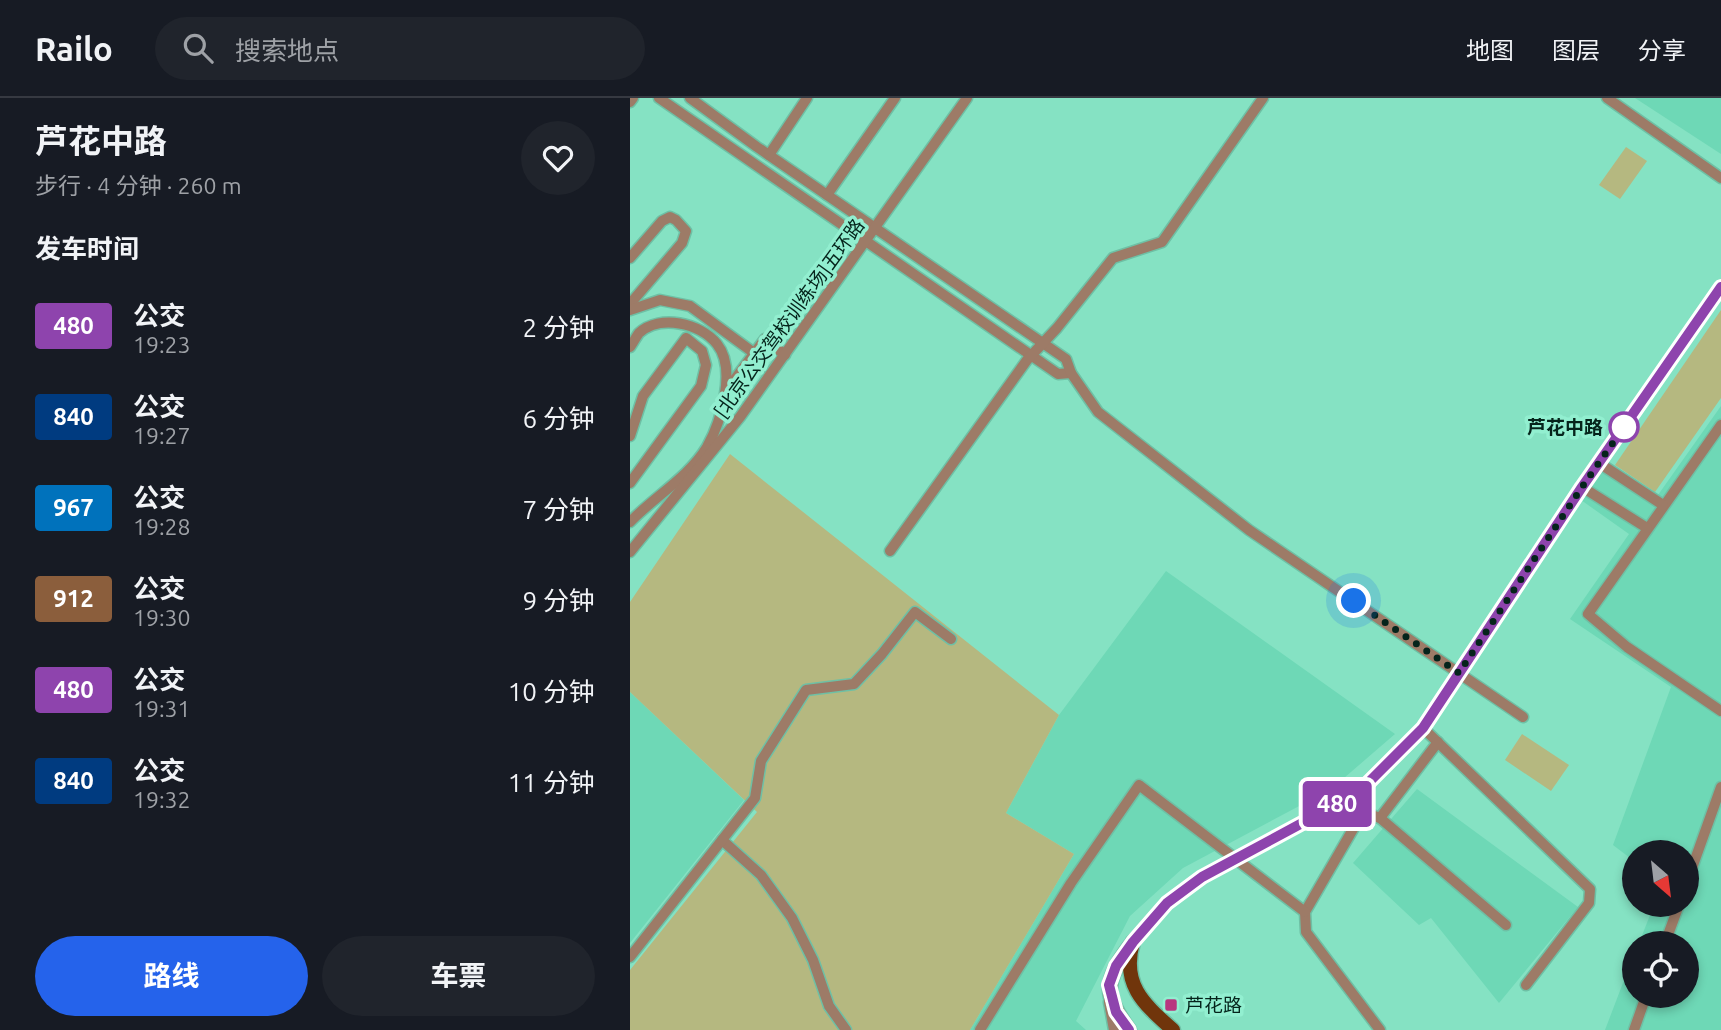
<!DOCTYPE html>
<html lang="zh">
<meta charset="utf-8">
<style>
body{margin:0;font-family:Ubuntu,"Noto Sans SC",sans-serif;background:#20242c;color:#f1f3f6;height:100vh;display:flex;flex-direction:column;font-size:26px;white-space:nowrap}
*{box-sizing:border-box;margin:0}
p{font-size:23px;color:#9ea1a6}
.icon{flex:none;width:38px;height:38px;fill:none;stroke:currentColor;stroke-width:2;stroke-linecap:round;stroke-linejoin:round}
.map{position:relative;flex:1;overflow:hidden}
.drawer{display:flex;flex-direction:column;background:#171b24;width:630px}
.drawer>*{flex:none}
.badge{padding:0 14px;border-radius:5px;font-size:24px;line-height:46px}
.needle{width:46px;rotate:152deg}
.buttons{position:absolute;left:992px;top:742px;display:grid;gap:14px}
.buttons a{display:grid;place-items:center;width:77px;height:77px;border-radius:50%;background:#171b24;box-shadow:0 4px 10px #0003;font-size:35px}
.you{position:absolute;width:35px;height:35px;margin:-18px;border:5px solid #fff;border-radius:50%;background:#1a73e8;box-shadow:0 0 0 10px #1a73e833}
.map>.badge{position:absolute;translate:-50% -50%;box-shadow:0 0 0 4px #fff}
h2{padding:0 35px;font-size:26px;line-height:63px}
.round{display:grid;place-items:center;flex:none;width:74px;height:74px;border-radius:37px;background:#20242c}
.head{display:flex;align-items:center;justify-content:space-between;height:119px;padding:0 35px}
h1{font-size:33px;font-weight:700;line-height:52px}
.button{display:flex;gap:14px;margin-top:auto;padding:14px 35px}
.button a{flex:1;height:80px;border-radius:42px;background:#2563eb;color:#fff;font-size:28px;font-weight:700;line-height:80px;text-align:center}
.button a+a{background:#20242c;color:#f1f3f6}
ul{padding:0;list-style:none}
li{display:flex;align-items:center;gap:21px;height:91px;padding:0 35px}
li div{flex:1}
li b{display:block;font-size:26px}
li em{font-style:normal}
li .badge{min-width:77px;font-weight:700;text-align:center}
header{display:flex;align-items:center;gap:42px;box-sizing:border-box;height:98px;padding:0 35px;background:#171b24;border-bottom:2px solid #363941}
header strong{font-size:33px}
nav{display:flex;gap:38px;margin-inline-start:auto;font-size:24px}
.search{width:490px;height:63px;background:#20242c;display:flex;align-items:center;gap:18px;box-sizing:border-box;padding:0 24px;border-radius:38px;color:#9ea1a6;font-size:26px}
main{display:flex;flex:1;min-height:0}
.map>svg:first-child{display:block}
.built{fill:#6ed8b6}
.green{fill:#b5b880}
.lines{fill:none;stroke-linecap:round;stroke-linejoin:round}
.minor-casing{stroke:#6ec0a5;stroke-width:13}
.major-casing{stroke:#6ec0a5;stroke-width:17}
.minor{stroke:#9d7b67;stroke-width:10}
.major{stroke:#70350b;stroke-width:14}
.line-casing{stroke:#fff;stroke-width:16}
.line{stroke:#8e44ad;stroke-width:10}
.walk{stroke:#05241b;stroke-width:7;stroke-dasharray:0 12.6}
.stop-dot{fill:#fff;stroke:#8e44ad;stroke-width:3.5}
.poi-dot{fill:#b8367f;stroke:#92efd0;stroke-width:2.5}
.labels{text-anchor:middle;dominant-baseline:central;stroke-width:7;stroke-linejoin:round;paint-order:stroke}
.street-label{font-size:19px;fill:#05241b;stroke:#92efd0}
.stop-label{font-size:19px;font-weight:bold;fill:#05241b;stroke:#92efd0;text-anchor:end}
.poi-label{font-size:19px;fill:#05241b;stroke:#92efd0;text-anchor:start}
</style>
<header>
<strong>Railo</strong>
<div class="search"><svg class="icon" aria-label="search" viewBox="0 0 24 24"><circle cx="10" cy="10" r="6"/><path d="M15 15l6 6"/></svg>搜索地点</div>
<nav><a>地图</a><a>图层</a><a>分享</a></nav>
</header>
<main>
<section class="drawer">
<div class="head"><div><h1>芦花中路</h1><p>步行 · 4 分钟 · 260 m</p></div><a class="round"><svg class="icon" aria-label="heart" viewBox="0 0 24 24"><path d="M12 20l-8-8c-3-5 5-10 8-4 3-6 11-1 8 4z"/></svg></a></div>
<h2>发车时间</h2>
<ul>
<li><span class="badge" style="background:#8e44ad;color:#fff">480</span><div><b>公交</b><p>19:23</p></div><em>2 分钟</em></li>
<li><span class="badge" style="background:#003b80;color:#fff">840</span><div><b>公交</b><p>19:27</p></div><em>6 分钟</em></li>
<li><span class="badge" style="background:#0072bc;color:#fff">967</span><div><b>公交</b><p>19:28</p></div><em>7 分钟</em></li>
<li><span class="badge" style="background:#8b5e3c;color:#fff">912</span><div><b>公交</b><p>19:30</p></div><em>9 分钟</em></li>
<li><span class="badge" style="background:#8e44ad;color:#fff">480</span><div><b>公交</b><p>19:31</p></div><em>10 分钟</em></li>
<li><span class="badge" style="background:#003b80;color:#fff">840</span><div><b>公交</b><p>19:32</p></div><em>11 分钟</em></li>
</ul>
<div class="button"><a>路线</a><a>车票</a></div>
</section>
<div class="map">
<svg width="1091" height="932" viewBox="0 0 1091 932">
<rect width="100%" height="100%" fill="#85e2c3"/>
<!-- built -->
<g class="built">
<path d="M1005,0H1091V56Z"/>
<path d="M1091,308V932H975L1004,856V898H1057V845H1009L1024,807H1057V754H1004V763L983,747L1041,589L940,521L999,436L951,402L977,366L1028,397Z"/>
<path d="M536,473L765,636L714,680L688,698L553,770L500,818L446,923L456,932H340L444,756L376,715L429,617Z"/>
<path d="M0,594L114,702L0,845Z"/>
<path d="M787,691L948,809L869,905L801,820L789,827L723,765Z"/>
</g>
<!-- green -->
<g class="green">
<path d="M996,49L1017,63L990,101L969,87Z"/>
<path d="M1091,212V300L1025,394L985,367Z"/>
<path d="M100,356L429,617L376,715L444,756L340,932H0V872L127,714L0,594V504Z"/>
<path d="M892,636L939,667L921,693L875,662Z"/>
</g>
<g class="lines">
<defs>
<g id="minor">
<path d="M29,0L428,276L441,275"/>
<path d="M60,0L127,49L436,261L441,275L468,314L619,432L893,619"/>
<path d="M977,0L1091,80"/>
<path d="M0,4L3,0"/>
<path d="M139,57L177,0"/>
<path d="M197,97L265,0"/>
<path d="M0,160L32,123L40,119L46,122L56,133L52,145L0,206"/>
<path d="M0,212L30,202L60,208L124,255"/>
<path d="M0,249C3,245 6,239 9,235C30,216 70,225 87,246C107,271 91,324 77,349C58,380 25,398 0,424"/>
<path d="M96,293L135,241L155,257"/>
<path d="M1091,327L958,516L997,549L1091,613"/>
<path d="M0,338L13,298L56,240L72,253L76,267L71,288L0,385"/>
<path d="M969,365L1033,407"/>
<path d="M952,389L1017,430"/>
<path d="M260,453L397,262L427,230L483,160L532,144L633,0"/>
<path d="M0,454L110,319L337,0"/>
<path d="M793,630L960,791L959,805L896,887"/>
<path d="M728,695L733,714L675,814L676,834L750,932"/>
<path d="M733,714L750,720L808,644"/>
<path d="M750,720L876,827"/>
<path d="M92,742L131,777L162,820L183,862L199,908L216,932"/>
<path d="M1057,784L1091,689"/>
<path d="M503,844L537,805L572,779L728,695L793,630L952,389L1091,189"/>
<path d="M1035,845L1049,807"/>
<path d="M0,859L125,700L131,663L176,592L224,586L252,556L285,514L321,541"/>
<path d="M479,904L484,932"/>
<path d="M350,932L441,785L509,687L675,814"/>
<path d="M1004,932L1016,898"/>
</g>
<g id="major">
<path d="M503,844C491,887 514,906 543,932"/>
<path d="M499,932C473,897 474,883 500,848"/>
</g>
</defs>
<!-- minor casing -->
<use href="#minor" class="minor-casing"/>
<!-- major casing -->
<use href="#major" class="major-casing"/>
<!-- minor -->
<use href="#minor" class="minor"/>
<!-- major -->
<use href="#major" class="major"/>
</g>
<g class="lines">
<defs>
<path id="line" d="M499,932L486,914L479,887L486,868L503,844L537,805L572,779L728,695L793,630L952,389L1091,189"/>
</defs>
<!-- line casing -->
<use href="#line" class="line-casing"/>
<!-- line -->
<use href="#line" class="line"/>
<!-- walk -->
<path class="walk" d="M724,503L829,575L952,389L994,329"/>
</g>
<!-- markers -->
<circle class="stop-dot" cx="994" cy="329" r="14"/>
<rect class="poi-dot" x="534" y="900" width="14" height="14" rx="3.5"/>
<g class="labels">
<!-- street labels -->
<g class="street-label">
<text transform="translate(159 220) rotate(-54)">[北京公交驾校训练场]五环路</text>
</g>
<!-- stop labels -->
<g class="stop-label">
<text x="973" y="329">芦花中路</text>
</g>
<!-- poi labels -->
<g class="poi-label">
<text x="555" y="907">芦花路</text>
</g>
</g>
</svg>
<div class="buttons">
<a><svg class="needle" viewBox="-14 -14 28 28"><path d="M0-13l5 13h-10z" fill="#e53935"/><path d="M0 13l5-13h-10z" fill="#9ea1a6"/></svg></a>
<a><svg class="icon" aria-label="locate" viewBox="0 0 24 24"><circle cx="12" cy="12" r="6"/><path d="M12 2v4M12 18v4M2 12h4M18 12h4"/></svg></a>
</div>
<div class="you" style="left:724px;top:503px"></div>
<b class="badge" style="left:707px;top:706px;background:#8e44ad;color:#fff">480</b>
</div>
</main>
